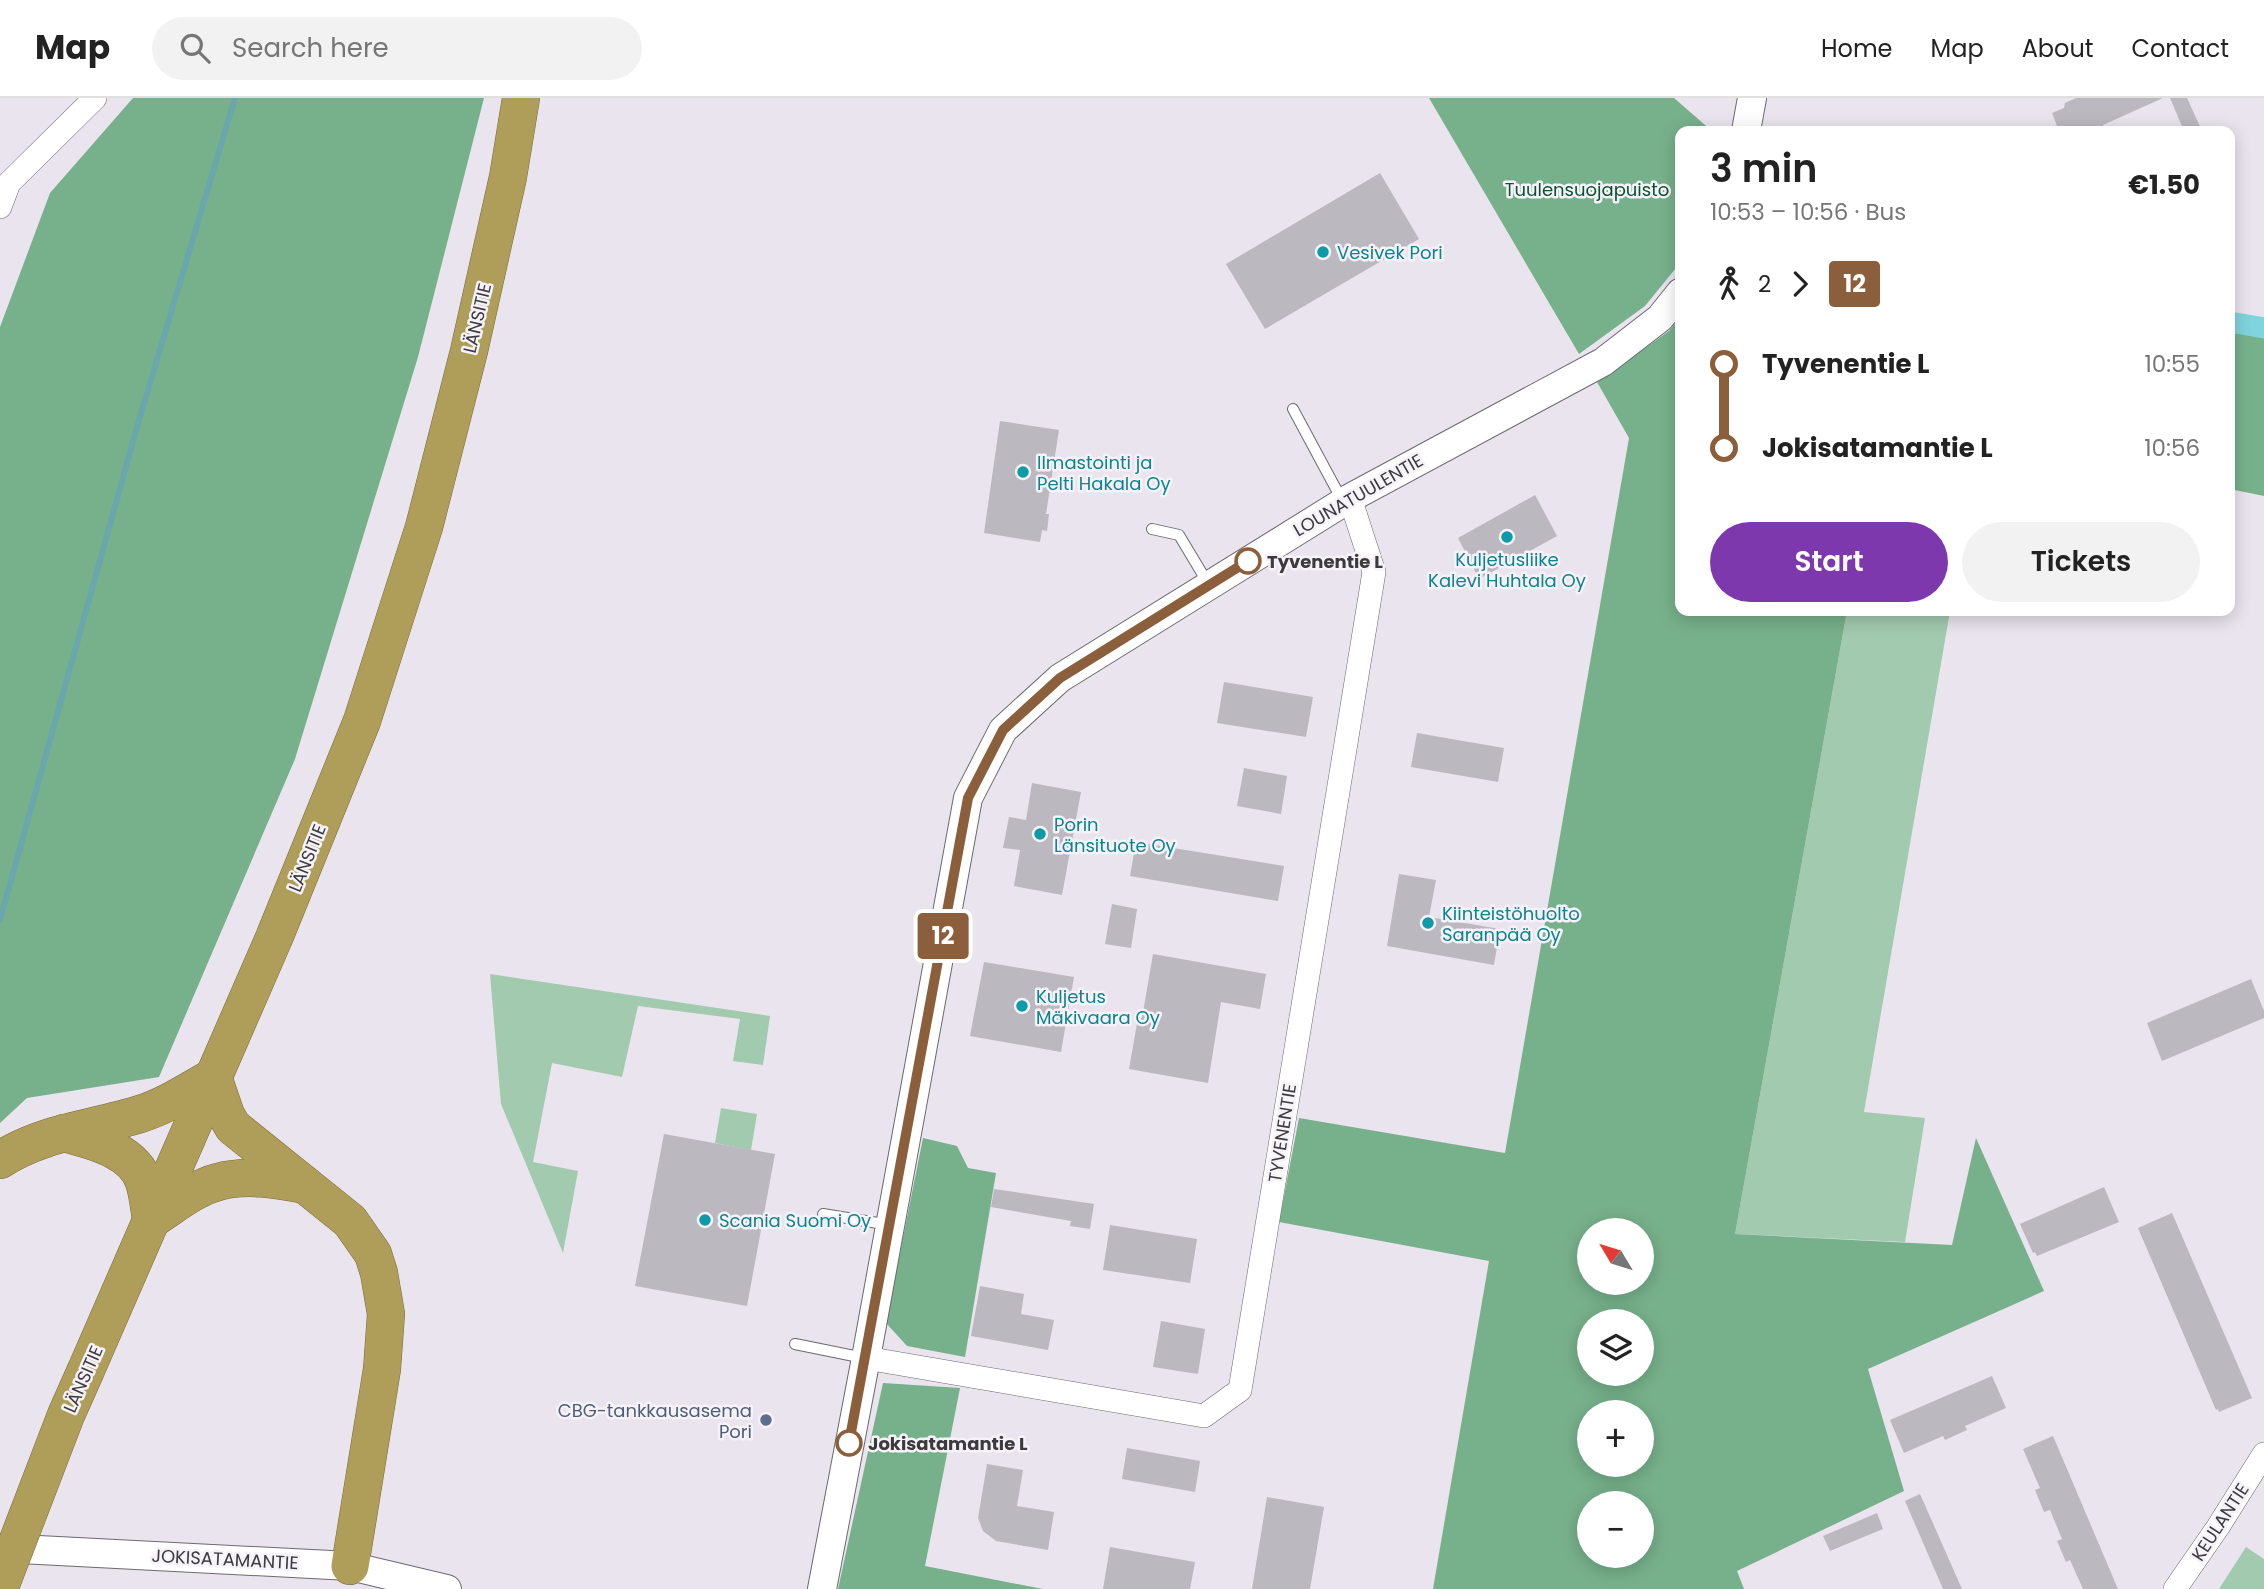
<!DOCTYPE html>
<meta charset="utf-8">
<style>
body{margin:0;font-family:Poppins,sans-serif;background:#f2f2f2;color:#222;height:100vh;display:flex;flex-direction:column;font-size:26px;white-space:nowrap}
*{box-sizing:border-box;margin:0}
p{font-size:23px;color:#767676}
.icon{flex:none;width:38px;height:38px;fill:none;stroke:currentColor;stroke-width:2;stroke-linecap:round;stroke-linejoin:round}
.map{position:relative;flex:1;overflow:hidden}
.side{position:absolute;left:1675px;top:28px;width:560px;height:490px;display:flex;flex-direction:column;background:#fff;border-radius:14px;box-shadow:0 4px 18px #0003}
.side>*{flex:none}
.badge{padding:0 14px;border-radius:5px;font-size:24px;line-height:46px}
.needle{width:46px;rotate:308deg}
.buttons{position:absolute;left:1577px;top:1120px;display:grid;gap:14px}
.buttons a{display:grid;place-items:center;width:77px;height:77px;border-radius:50%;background:#fff;box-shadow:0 4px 18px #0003;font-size:35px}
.map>.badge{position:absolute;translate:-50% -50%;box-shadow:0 0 0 4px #fff}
.legs{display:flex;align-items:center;gap:10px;height:77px;padding:0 35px;font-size:23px}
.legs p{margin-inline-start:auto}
.head{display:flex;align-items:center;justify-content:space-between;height:119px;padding:0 35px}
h1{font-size:38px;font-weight:600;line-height:52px}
.action{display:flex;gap:14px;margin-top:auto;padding:14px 35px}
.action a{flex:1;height:80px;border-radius:42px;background:#7c38ac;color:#fff;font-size:28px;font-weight:600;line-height:80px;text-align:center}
.action a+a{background:#f2f2f2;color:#222}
ul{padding:0 35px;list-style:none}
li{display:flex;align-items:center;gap:24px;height:84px;font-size:26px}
li i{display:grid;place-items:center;width:10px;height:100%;margin:0 9px;background:currentColor}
li i::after{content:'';width:18px;height:18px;margin:-9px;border:5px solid;border-radius:50%;background:#fff}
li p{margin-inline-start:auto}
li:first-child i{background:linear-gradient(#0000 50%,currentColor 0)}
li:last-child i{background:linear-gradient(currentColor 50%,#0000 0)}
header{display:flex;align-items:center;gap:42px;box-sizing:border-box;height:98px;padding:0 35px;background:#fff;border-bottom:2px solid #e0e0e0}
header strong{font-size:33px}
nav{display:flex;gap:38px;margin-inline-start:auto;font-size:24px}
.search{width:490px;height:63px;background:#f2f2f2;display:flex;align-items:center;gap:18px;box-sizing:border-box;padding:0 24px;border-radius:38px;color:#767676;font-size:26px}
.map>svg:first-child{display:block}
.green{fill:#a2caaf}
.forest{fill:#77b18b;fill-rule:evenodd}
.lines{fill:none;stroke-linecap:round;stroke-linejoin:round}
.stream{stroke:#6ca6ad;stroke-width:6}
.canal{stroke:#80d4dd;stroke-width:21}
.building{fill:#bcb8c0}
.service-casing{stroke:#6c6970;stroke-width:12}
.minor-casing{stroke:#6c6970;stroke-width:24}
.tertiary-casing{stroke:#6c6970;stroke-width:30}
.trunk-casing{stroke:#7a6b35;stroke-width:38}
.service{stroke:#fff;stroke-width:10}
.minor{stroke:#fff;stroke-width:23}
.tertiary{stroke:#fff;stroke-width:28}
.trunk{stroke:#af9e5a;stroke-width:37}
.trunk-bridge-casing{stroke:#7a6b35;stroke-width:38;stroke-linecap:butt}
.trunk-bridge{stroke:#af9e5a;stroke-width:37}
.line-1-casing{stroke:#fff;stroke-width:16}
.line-1{stroke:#8b5e3c;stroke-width:10}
.culture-dot{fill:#0f9aa8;stroke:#f6f2fa;stroke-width:2.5}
.stop-1-dot{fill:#fff;stroke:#8b5e3c;stroke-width:3.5}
.service-dot{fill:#5c6f8a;stroke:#f6f2fa;stroke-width:2.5}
.labels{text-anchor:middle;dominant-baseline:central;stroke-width:5;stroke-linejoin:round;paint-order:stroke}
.park-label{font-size:18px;fill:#0c532f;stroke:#f6f2fa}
.culture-label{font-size:18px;fill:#0d838f;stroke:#f6f2fa;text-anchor:start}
.street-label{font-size:18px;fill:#3c3a3d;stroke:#f6f2fa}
.stop-label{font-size:18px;font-weight:bold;fill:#3c3a3d;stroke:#f6f2fa;text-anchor:start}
.service-label{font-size:18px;fill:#4e5e75;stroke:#f6f2fa;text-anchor:end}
</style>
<header>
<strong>Map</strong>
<div class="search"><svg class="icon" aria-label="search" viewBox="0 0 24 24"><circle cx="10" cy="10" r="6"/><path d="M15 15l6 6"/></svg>Search here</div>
<nav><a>Home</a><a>Map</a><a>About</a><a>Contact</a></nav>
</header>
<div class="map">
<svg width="2264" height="1491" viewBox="0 0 2264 1491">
<rect width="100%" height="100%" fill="#e9e4ed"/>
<!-- green -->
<g class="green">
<path d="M1847,513H1950L1864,1014L1925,1020L1905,1144L1735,1136Z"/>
<path d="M490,876L770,918L763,967L733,963L740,921L638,908L622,979L552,965L533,1064L578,1073L563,1155L501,1006Z"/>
<path d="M721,1010L757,1016L751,1052L715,1045Z"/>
<path d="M2246,1449L2264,1461V1491H2219Z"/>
</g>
<!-- forest -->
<g class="forest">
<path d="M133,0H484L418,259L295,661L159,979L27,1000L0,1025V229L50,95Z"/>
<path d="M1429,0H1674L1712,33H1680V165L1645,208L1579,256Z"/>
<path d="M1680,219V513H1847L1735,1136L1952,1147L1976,1040L2044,1193L1868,1271L1904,1393L1737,1473L1744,1491H1433L1489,1163L1279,1124L1299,1020L1505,1055L1629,340L1597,284L1669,233ZM1589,1132H1642V1185H1589ZM1589,1223H1642V1276H1589ZM1589,1314H1642V1367H1589ZM1589,1405H1642V1458H1589Z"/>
<path d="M2230,219L2264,226V398L2230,391Z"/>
<path d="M923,1040L957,1048L968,1070L996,1075L965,1259L907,1248L886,1225Z"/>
<path d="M883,1285L960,1290L925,1468L1043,1491H838Z"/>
</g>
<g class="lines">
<!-- stream -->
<path class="stream" d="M0,822L139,322L235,0"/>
<!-- canal -->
<path class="canal" d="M2230,224L2264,230"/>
</g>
<!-- building -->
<g class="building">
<path d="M2076,0H2163L2103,27L2106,33H2059L2052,15L2064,10L2065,5Z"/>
<path d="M2170,0H2187L2202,33H2184Z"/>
<path d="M1380,75L1419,141L1265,231L1226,166Z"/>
<path d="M1000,323L1059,332L1046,416H1049L1047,433L1042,432L1040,444L984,435Z"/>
<path d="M1535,397L1557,438L1479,481L1458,440Z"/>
<path d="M1224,584L1313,599L1306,639L1217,625Z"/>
<path d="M1417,635L1504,650L1498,684L1411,669Z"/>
<path d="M1244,670L1287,678L1281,716L1237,708Z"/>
<path d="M1032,685L1081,694L1062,797L1014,788L1020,752L1003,750L1009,719L1026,722Z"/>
<path d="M1136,744L1284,768L1278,803L1130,778Z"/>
<path d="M1399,776L1436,782L1429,819L1500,831L1494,867L1387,848Z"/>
<path d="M1112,806L1137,811L1131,850L1105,846Z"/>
<path d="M1153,856L1266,876L1260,911L1221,904L1208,985L1129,971L1138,920H1142Z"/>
<path d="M984,864L1074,879L1061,954L970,938Z"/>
<path d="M2251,881L2264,913V920L2162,963L2147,925Z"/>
<path d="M664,1036L775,1056L747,1208L635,1188Z"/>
<path d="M2104,1089L2119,1124L2037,1158L2035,1154L2033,1155L2020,1126Z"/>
<path d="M994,1091L1094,1106L1090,1131L1070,1128L1071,1123L991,1109Z"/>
<path d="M2172,1115L2252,1300L2219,1314L2218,1311L2216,1312L2138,1130Z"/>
<path d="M1110,1127L1197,1141L1190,1185L1103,1172Z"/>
<path d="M980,1188L1024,1196L1021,1216L1054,1222L1048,1252L971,1238Z"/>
<path d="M1161,1223L1205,1231L1198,1276L1153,1269Z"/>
<path d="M1992,1278L2006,1310L1965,1328L1967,1332L1945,1342L1943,1338L1904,1355L1890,1322Z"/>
<path d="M2053,1338L2118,1491H2083L2070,1462L2066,1464L2057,1443L2062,1441L2050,1412L2044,1414L2035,1392L2040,1390L2023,1351Z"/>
<path d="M1127,1350L1200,1363L1195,1394L1122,1381Z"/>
<path d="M987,1366L1023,1372L1017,1408L1054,1414L1048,1452L996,1443L983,1433L978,1420Z"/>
<path d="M1920,1396L1962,1491H1943L1905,1403Z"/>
<path d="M1267,1399L1324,1409L1310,1491H1252Z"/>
<path d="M1877,1415L1883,1431L1830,1453L1823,1438Z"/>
<path d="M1110,1449L1195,1464L1190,1491H1103Z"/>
</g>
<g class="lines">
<defs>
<g id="service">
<path d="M1293,311L1343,404"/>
<path d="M1152,431L1179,437L1209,487"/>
<path d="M823,1116L890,1127"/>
<path d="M795,1246L864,1260"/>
</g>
<g id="minor">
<path d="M0,109L9,85L95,0"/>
<path d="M866,1260L1204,1318L1240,1292L1374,474L1350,400"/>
<path d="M2175,1491L2218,1429L2264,1356"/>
</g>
<g id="tertiary">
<path d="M1746,33L1752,0"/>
<path d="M0,1450L350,1468L447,1491"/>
<path d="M822,1491L866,1260L968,700L1003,632L1060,580L1350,400L1603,264L1660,220L1680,195"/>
</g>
<g id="trunk">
<path d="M213,979L226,1017L233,1029L350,1123L373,1156L379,1175L386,1216L382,1271L350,1468"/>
<path d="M64,1035C92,1043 134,1052 144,1084C148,1096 149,1110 151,1122"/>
<path d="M0,1062C43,1034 92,1031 140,1016C166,1008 190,992 213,979"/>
<path d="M151,1122C172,1109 194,1090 218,1084C246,1076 278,1082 305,1087"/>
<path d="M86,1272L274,840L362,623L424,429L469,253L508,79L521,0"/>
</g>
</defs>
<!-- service casing -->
<use href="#service" class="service-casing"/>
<!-- minor casing -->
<use href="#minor" class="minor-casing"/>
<!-- tertiary casing -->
<use href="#tertiary" class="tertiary-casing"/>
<!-- trunk casing -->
<use href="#trunk" class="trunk-casing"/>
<!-- service -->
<use href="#service" class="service"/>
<!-- minor -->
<use href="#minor" class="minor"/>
<!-- tertiary -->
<use href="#tertiary" class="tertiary"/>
<!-- trunk -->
<use href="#trunk" class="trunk"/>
<defs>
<path id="trunk-bridge" d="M0,1489L66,1317L86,1272"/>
</defs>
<!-- trunk-bridge casing -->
<use href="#trunk-bridge" class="trunk-bridge-casing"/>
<!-- trunk-bridge -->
<use href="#trunk-bridge" class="trunk-bridge"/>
</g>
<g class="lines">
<defs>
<path id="line-1" d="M849,1345L968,700L1003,632L1060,580L1248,463"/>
</defs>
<!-- line-1 casing -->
<use href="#line-1" class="line-1-casing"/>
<!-- line-1 -->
<use href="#line-1" class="line-1"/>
</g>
<!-- markers -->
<g class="culture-dot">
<circle cx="1323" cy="154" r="7"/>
<circle cx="1023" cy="374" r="7"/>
<circle cx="1507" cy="439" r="7"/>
<circle cx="1040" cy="736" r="7"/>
<circle cx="1428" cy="825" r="7"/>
<circle cx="1022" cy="908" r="7"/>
<circle cx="705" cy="1122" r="7"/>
</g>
<g class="stop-1-dot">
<circle cx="1248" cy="463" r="12"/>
<circle cx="849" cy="1345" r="12"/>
</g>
<circle class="service-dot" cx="766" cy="1322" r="7"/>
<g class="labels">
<!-- park labels -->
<g class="park-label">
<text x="1587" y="91">Tuulensuojapuisto</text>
</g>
<!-- culture labels -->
<g class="culture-label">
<text x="1337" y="154">Vesivek Pori</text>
<text x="1037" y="364">Ilmastointi ja<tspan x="1037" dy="21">Pelti Hakala Oy</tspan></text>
<text x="1507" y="461" text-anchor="middle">Kuljetusliike<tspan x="1507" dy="21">Kalevi Huhtala Oy</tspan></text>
<text x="1054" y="726">Porin<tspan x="1054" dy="21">Länsituote Oy</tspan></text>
<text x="1442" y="815">Kiinteistöhuolto<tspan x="1442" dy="21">Saranpää Oy</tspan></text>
<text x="1036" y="898">Kuljetus<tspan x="1036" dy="21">Mäkivaara Oy</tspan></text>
<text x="719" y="1122">Scania Suomi Oy</text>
</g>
<!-- street labels -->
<g class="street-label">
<text transform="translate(477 220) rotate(-77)">LÄNSITIE</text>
<text transform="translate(1358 397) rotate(-30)">LOUNATUULENTIE</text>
<text transform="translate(307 760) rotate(-68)">LÄNSITIE</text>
<text transform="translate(1282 1035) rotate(-81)">TYVENENTIE</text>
<text transform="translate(83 1281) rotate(-66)">LÄNSITIE</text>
<text transform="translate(2220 1424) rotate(-57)">KEULANTIE</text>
<text transform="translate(225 1461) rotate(3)">JOKISATAMANTIE</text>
</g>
<!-- stop labels -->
<g class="stop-label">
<text x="1267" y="463">Tyvenentie L</text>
<text x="868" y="1345">Jokisatamantie L</text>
</g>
<!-- service labels -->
<g class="service-label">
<text x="752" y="1312">CBG-tankkausasema<tspan x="752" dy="21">Pori</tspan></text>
</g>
</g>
</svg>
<div class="buttons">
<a><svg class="needle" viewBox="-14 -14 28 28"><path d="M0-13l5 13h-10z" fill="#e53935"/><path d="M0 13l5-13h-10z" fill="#767676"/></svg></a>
<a><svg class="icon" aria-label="layers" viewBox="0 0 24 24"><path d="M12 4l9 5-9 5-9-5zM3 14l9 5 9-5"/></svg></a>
<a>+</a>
<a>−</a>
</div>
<b class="badge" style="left:943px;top:838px;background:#8b5e3c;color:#fff">12</b>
<section class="side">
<div class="head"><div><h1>3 min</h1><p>10:53 – 10:56 · Bus</p></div><b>€1.50</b></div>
<div class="legs"><svg class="icon" aria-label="walk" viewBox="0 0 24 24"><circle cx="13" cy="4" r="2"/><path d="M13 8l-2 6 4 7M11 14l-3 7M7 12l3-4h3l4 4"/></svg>2<svg class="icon" aria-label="forward" viewBox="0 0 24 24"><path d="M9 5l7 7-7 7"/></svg><b class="badge" style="background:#8b5e3c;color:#fff">12</b></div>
<ul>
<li><i style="color:#8b5e3c"></i><b>Tyvenentie L</b><p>10:55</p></li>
<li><i style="color:#8b5e3c"></i><b>Jokisatamantie L</b><p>10:56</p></li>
</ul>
<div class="action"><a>Start</a><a>Tickets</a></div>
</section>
</div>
